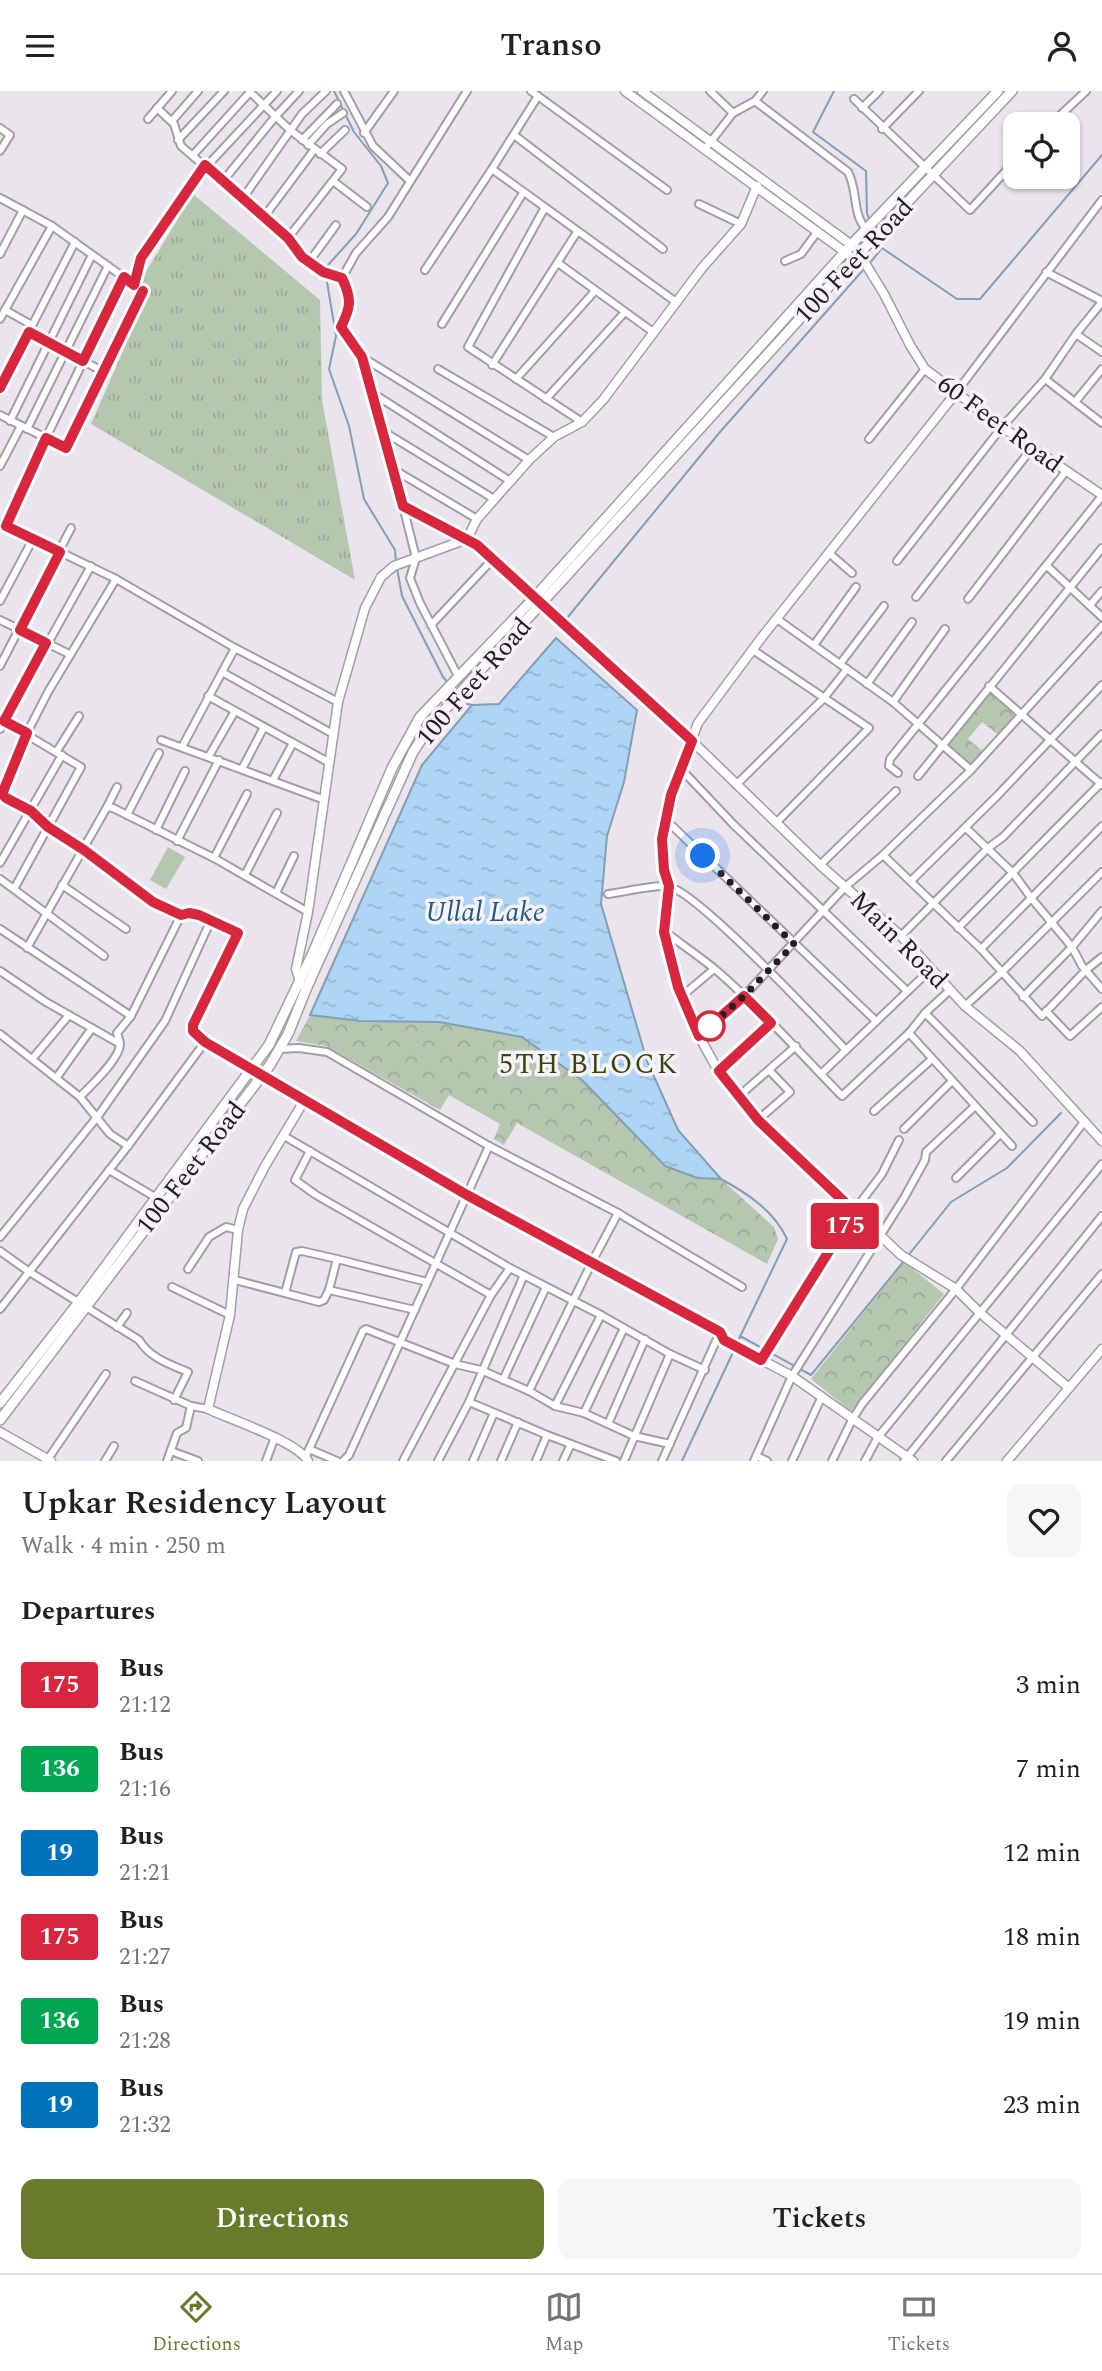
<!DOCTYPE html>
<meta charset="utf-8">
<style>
body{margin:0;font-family:Spectral,serif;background:#f6f6f6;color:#202124;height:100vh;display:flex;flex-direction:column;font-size:26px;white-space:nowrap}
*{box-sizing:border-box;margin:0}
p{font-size:23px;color:#757577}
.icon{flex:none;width:38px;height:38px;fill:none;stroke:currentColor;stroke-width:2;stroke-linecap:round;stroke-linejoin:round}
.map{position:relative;height:1370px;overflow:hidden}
.panel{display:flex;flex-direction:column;background:#fff;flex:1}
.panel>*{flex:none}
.badge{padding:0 14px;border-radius:5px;font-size:24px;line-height:46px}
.buttons{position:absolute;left:1003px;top:21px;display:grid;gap:14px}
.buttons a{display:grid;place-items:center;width:77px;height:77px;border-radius:14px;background:#fff;box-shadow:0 2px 5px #0004;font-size:35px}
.you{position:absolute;width:35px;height:35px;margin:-18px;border:5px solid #fff;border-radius:50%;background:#1a73e8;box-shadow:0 0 0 10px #1a73e833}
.map>.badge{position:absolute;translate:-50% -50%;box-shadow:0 0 0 4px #fff}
h2{padding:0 21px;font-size:26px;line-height:63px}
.round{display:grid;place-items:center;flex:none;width:74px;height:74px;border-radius:14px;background:#f6f6f6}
.summary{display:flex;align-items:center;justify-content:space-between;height:119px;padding:0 21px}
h1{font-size:33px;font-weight:600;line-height:52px}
.button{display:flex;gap:14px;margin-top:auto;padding:14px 21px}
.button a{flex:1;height:80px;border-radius:14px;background:#687b2b;color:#fff;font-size:28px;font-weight:600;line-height:80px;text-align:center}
.button a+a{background:#f6f6f6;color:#202124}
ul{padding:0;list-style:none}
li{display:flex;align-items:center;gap:21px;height:84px;padding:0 21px}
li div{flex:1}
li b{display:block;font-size:26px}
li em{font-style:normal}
li .badge{min-width:77px;font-weight:700;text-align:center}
header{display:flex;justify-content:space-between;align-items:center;height:91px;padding:0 21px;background:#fff;font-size:32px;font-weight:600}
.tab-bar{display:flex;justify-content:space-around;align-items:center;height:98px;border-top:2px solid #e0e0e0;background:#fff;font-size:19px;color:#757577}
.tab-bar a{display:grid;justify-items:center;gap:4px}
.tab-bar .active{color:#687b2b}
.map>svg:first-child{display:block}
.grass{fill:url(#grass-tufts)}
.park{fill:url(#park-crowns)}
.pitch{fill:#b6c7b0}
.water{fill:url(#water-ripples);stroke:#849eb5;stroke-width:2}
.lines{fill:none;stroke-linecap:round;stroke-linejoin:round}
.stream{stroke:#849eb5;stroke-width:2}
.minor-casing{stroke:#a39ea6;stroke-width:10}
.tertiary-casing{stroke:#a39ea6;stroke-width:11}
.secondary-casing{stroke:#a39ea6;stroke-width:12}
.minor{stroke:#fff;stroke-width:6}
.tertiary{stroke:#fff;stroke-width:8}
.secondary{stroke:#fff;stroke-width:9}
.line-casing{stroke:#fff;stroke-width:16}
.line{stroke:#d7263d;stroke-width:10}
.walk{stroke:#221f23;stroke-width:7;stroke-dasharray:0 12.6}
.stop-dot{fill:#fff;stroke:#d7263d;stroke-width:3.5}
.labels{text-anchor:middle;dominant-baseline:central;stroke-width:7;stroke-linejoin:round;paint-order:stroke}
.street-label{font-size:26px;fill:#221f23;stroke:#f7f2fa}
.water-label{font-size:28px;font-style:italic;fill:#1e5b82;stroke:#f7f2fa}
.neighbourhood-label{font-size:28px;letter-spacing:2px;fill:#38450b;stroke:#f7f2fa}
</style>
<header><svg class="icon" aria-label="menu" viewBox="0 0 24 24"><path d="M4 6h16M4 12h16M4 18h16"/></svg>Transo<svg class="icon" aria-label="person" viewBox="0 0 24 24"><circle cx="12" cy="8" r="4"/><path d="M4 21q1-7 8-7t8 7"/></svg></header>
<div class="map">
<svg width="1102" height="1370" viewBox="0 0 1102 1370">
<defs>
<pattern id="grass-tufts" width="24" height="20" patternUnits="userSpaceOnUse" patternTransform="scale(1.75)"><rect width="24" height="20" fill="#b6c7b0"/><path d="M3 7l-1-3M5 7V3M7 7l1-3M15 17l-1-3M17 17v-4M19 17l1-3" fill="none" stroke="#9caa97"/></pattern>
<pattern id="park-crowns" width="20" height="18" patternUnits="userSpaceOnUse" patternTransform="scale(1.75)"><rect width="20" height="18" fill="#b6c7b0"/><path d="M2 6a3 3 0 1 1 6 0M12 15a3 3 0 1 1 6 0" fill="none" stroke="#9caa97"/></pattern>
<pattern id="water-ripples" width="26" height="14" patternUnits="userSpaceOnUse" patternTransform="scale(1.75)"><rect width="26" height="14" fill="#aed5f3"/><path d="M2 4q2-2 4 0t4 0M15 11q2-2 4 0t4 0" fill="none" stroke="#95b6d0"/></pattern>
</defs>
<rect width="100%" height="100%" fill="#eae4ed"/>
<!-- grass -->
<path class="grass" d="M193,103L320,209L322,309L355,489L91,333L149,201L141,189Z"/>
<!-- park -->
<g class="park">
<path d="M991,598L1019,623L1000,645L982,631L968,648L985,662L972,677L944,652Z"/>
<path d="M310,924L361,930L439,931L522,946L583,990L665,1075L697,1087L721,1088L774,1136L778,1148L767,1173L517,1032L504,1054L494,1048L500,1033L449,1004L440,1019L326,955L296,950Z"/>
<path d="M904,1171L944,1203L851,1320L811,1288Z"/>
</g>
<!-- pitch -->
<path class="pitch" d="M168,756L185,766L166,798L150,789Z"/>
<!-- water -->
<path class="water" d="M556,547L637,619L624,691L607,745L601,813L647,970L678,1039L721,1088L697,1087L665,1075L583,990L522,946L439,931L361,930L310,924L422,674L472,614L499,613Z"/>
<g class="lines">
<!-- stream -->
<g class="stream">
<path d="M834,0L813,41L866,80L867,122L869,128"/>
<path d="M870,172L882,157L957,208H980L1102,64"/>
<path d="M327,180L328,174L356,143L388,92L381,75L354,41L334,0"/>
<path d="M326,185L336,245L329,278L349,335L364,408L395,459L396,472"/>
<path d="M397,477L402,505L443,586L448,592"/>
<path d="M567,527L720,341L864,178"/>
<path d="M467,613L472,614"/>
<path d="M721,1088C747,1102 774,1120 787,1148L737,1252"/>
<path d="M907,1166L951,1111L1007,1077L1061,1022"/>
<path d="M740,1245L811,1284L904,1170"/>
<path d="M682,1370L735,1257"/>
</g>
<defs>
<g id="minor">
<path d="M249,0L290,39L342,78L288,147"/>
<path d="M344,0L373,55L410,90"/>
<path d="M531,0L667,99"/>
<path d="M854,8L970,119L1015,70"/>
<path d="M755,10L848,81C858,99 852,123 866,138"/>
<path d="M157,17L174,33L181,55L288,147L302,166L323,181L342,187"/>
<path d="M862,17L879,0"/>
<path d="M733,22L755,10L763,0"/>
<path d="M148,28L172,0"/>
<path d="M172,30L198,0"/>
<path d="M1051,33L1086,0"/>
<path d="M0,37L10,44L0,60"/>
<path d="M882,38L919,0"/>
<path d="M364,42L394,0"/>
<path d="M514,44L663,158"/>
<path d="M178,49L224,0"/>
<path d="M302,49L337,13"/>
<path d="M308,54L327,33L343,22"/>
<path d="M705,58L733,22L710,0"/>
<path d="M320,63L345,39"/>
<path d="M193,64L251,0"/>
<path d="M206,76L277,0"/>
<path d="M492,78L676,211"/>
<path d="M223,90L275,26L299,0"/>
<path d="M333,90L367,116"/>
<path d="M0,107L52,135L143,200L66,357L0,324"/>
<path d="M243,107L302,23L326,0"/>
<path d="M699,113L741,133"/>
<path d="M544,118L468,256L582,331"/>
<path d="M264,126L314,59"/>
<path d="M0,163L23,119"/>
<path d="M785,170L801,163L818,140"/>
<path d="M309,171L336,134"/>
<path d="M558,172L653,241"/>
<path d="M425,179L492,78L538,5"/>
<path d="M1046,181L1102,210"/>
<path d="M134,193L141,167L205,74"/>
<path d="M5,219L32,234"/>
<path d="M0,228L52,135"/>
<path d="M442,233L523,102"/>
<path d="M29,241L104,281"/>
<path d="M1076,243L1102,261"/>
<path d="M362,266L529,369"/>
<path d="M492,274L577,141"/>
<path d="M438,278L554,346"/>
<path d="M516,288L595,200"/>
<path d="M1045,288L1102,332"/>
<path d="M0,297L75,151"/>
<path d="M371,301L510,390"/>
<path d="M955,303L1102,109"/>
<path d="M546,308L625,221"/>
<path d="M1075,311L1102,278"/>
<path d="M10,330L92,164"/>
<path d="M27,338L108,175"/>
<path d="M381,339L494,408"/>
<path d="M869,348L925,278"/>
<path d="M0,375L21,335"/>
<path d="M393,378L477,428"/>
<path d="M403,415L467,448"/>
<path d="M0,432L116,488L235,557L338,611"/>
<path d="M6,435L46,347L124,186"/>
<path d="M829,462L852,482"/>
<path d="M897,470L1002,336L1045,288L1076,243L1102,211"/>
<path d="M1047,475L1102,526"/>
<path d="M916,506L1032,357"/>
<path d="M968,508L1066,380"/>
<path d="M0,510L33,448"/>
<path d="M1090,514L1102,500"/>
<path d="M777,528L893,611L971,679"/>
<path d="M0,529L69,563"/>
<path d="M431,534L493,468"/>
<path d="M814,554L856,496"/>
<path d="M753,559L869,637L776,732"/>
<path d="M840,573L884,515"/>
<path d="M0,575L71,437"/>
<path d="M222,581L333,643"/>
<path d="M459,587L420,512L410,487L416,467L403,415L362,266L341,236C351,216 352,208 342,187L356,162L388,126L467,0"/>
<path d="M867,593L912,531"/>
<path d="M989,595L1102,694"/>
<path d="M208,605L328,671"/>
<path d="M893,611L945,538"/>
<path d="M0,628L81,676L14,798"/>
<path d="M0,638L91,475"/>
<path d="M161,649L322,708"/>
<path d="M182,656L235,557"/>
<path d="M57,660L79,625"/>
<path d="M209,665L235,620"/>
<path d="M242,678L264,636"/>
<path d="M681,678L734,734L907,900"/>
<path d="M898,682L889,675L890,668L1102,405"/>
<path d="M918,685L1102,457"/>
<path d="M273,689L293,652"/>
<path d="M736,694L824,607L847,578"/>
<path d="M0,701L31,720L48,736L84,759L153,811L181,824L189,822L199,824L238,842L193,934V940L205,951L128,1055L0,1218"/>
<path d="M0,707L27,642L48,601L116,488"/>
<path d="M107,716L117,696"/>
<path d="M127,724L159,662"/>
<path d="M667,730L876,930"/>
<path d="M966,737L1013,782L1032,808L1072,856L1082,875L1102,898"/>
<path d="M156,739L185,680"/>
<path d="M177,750L219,669"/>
<path d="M883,764L981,858L1042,925L1086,879L1102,866"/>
<path d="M214,767L247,703"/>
<path d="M0,772L62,664"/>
<path d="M820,774L896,700"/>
<path d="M245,784L277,722"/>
<path d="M0,788L104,865"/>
<path d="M912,789L998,704L1102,594"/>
<path d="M62,794L126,838"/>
<path d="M276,802L294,765"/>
<path d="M608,803C625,801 650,794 667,795C695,798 820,932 846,959"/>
<path d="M958,837L1102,691"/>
<path d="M0,838L131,925"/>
<path d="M664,840C681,853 699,865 716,879C761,918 801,963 842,1005L909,942L925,922L950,899"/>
<path d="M901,845L988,757L1003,746L1102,643"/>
<path d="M27,857L107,716L113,717L214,767L308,821"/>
<path d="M981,858L1102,735"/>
<path d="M0,880L46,911L120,953"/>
<path d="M682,905L714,878"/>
<path d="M1023,906L1072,856L1102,820"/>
<path d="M965,915L1001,882L1102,781"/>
<path d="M1046,920L1070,945L1102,916"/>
<path d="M925,922L1033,1031"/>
<path d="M909,942L1012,1055"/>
<path d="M0,943L80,1006C90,995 120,968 120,953C120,949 118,946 117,942L131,925L181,824"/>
<path d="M699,945L744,905L845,796L883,764L971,679L1102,535"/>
<path d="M205,951L251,977"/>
<path d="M279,958L299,957L327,961L489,1055L618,1122L742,1196"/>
<path d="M33,967L69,924"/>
<path d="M719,980L771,931"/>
<path d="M821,983L931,878"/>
<path d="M57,986L92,937"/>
<path d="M739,1005L796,955"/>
<path d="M80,1006L110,1043L128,1055"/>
<path d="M874,1020L932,968"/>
<path d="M758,1029L790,1001L769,979"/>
<path d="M904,1038L952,990"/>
<path d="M284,1045L510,1177L601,1224L670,1263L705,1279"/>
<path d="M310,1060L295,1089L316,1104L491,1204"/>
<path d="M109,1079L155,1106"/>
<path d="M956,1087L1000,1043"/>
<path d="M0,1146L98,1025L165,930L211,829"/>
<path d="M0,1160L28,1180L139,1249C150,1267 169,1273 188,1281L174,1309"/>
<path d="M188,1178L209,1146L226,1136L238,1139"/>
<path d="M235,1189L319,1211L324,1209L329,1199"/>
<path d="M172,1196L230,1224"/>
<path d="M285,1202L296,1161L302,1160L337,1168"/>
<path d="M415,1219L329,1199L337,1168L427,1191"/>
<path d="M117,1236L127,1222"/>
<path d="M761,1269L854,1120L882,1083L899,1049"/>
<path d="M503,1289L546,1196"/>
<path d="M135,1290L191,1315"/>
<path d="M529,1300L592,1171L618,1122"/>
<path d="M469,1311L547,1344L616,1370"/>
<path d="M555,1315L601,1224"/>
<path d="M584,1322L624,1237"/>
<path d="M608,1333L645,1248"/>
<path d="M309,1358L337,1370"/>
<path d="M171,1360L198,1370"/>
<path d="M306,1365L363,1240L366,1238L455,1273L481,1279L529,1300L555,1315L584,1322L634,1345L670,1353"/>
<path d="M757,1365L767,1370"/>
<path d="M48,1368L106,1283"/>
<path d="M105,1370L114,1355"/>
<path d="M167,1370L177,1342L186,1337L191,1315L208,1318"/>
<path d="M266,1370L275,1346"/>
<path d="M343,1370L349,1364L489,1055"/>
<path d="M403,1370L491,1204L510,1177"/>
<path d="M438,1370L469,1311L524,1184"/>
<path d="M473,1370L494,1322"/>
<path d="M501,1370L518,1331"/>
<path d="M536,1370L547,1344"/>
<path d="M563,1370L571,1353"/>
<path d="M624,1370L670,1263"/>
<path d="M662,1370L720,1241"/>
<path d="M754,1370L792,1285L904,1107L925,1069L926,1061L974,1016"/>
<path d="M792,1370L822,1305"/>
<path d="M832,1370L852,1329L862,1313L956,1198L1084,1031"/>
<path d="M865,1370L878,1346L1102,1073"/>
<path d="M904,1370L1102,1125"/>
<path d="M946,1370L1102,1183"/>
</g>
<g id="tertiary">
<path d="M625,0L849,164"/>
<path d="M642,0L861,161L865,172L884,203L910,254L925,278L1002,336L1102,404"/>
<path d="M955,303L762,546L698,632L671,703L662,748L664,779L669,795L664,840L678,896L699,945L716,976L758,1029L901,1164L956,1198L979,1221L1069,1297"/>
<path d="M467,448L493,468L692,650L820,774L901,845L965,915L1020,960L1102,1050"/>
<path d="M301,893L296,878L308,821L338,611L365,517L381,486L394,475L467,448L477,428L529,369L554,346L582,331L603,309L702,177L741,133L757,95"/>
<path d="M251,977L304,1010L265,1075L243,1118L238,1139L230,1224L208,1318C230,1328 298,1351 308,1370"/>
<path d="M304,1010L467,1104L720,1241L724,1249L792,1285L913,1370"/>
<path d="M0,1341L51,1370"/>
<path d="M1007,1370L1102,1258"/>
</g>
<g id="secondary">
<path d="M0,1312L79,1211L269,954L312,864L392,677L420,626L534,507L852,153L998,0"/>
<path d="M0,1329L270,974L288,943L307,896L413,661L430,635L854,168L1012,0"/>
</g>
</defs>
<!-- minor casing -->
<use href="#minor" class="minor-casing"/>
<!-- tertiary casing -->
<use href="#tertiary" class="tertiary-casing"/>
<!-- secondary casing -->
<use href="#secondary" class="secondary-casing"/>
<!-- minor -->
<use href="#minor" class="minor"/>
<!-- tertiary -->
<use href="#tertiary" class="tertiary"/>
<!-- secondary -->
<use href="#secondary" class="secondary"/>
</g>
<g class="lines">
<defs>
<path id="line" d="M0,297L29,241L83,270L124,186L134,194L141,167L205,74L288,147L302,166L323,181L342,187C352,208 351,216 341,236L362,266L403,415L477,454L692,650L671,704L662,748L664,779L669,795L664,841L678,896L699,945L744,905L771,932L719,980L758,1029L854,1120L761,1269L724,1249L720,1241L467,1104L205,951L193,940V934L238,842L199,824L189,822L181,824L153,811L84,759L48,736L31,720L6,707L2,703L27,642L4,630L46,552L20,539L60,461L6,435L46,347L66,357L143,200"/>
</defs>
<!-- line casing -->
<use href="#line" class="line-casing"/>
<!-- line -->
<use href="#line" class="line"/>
<!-- walk -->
<path class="walk" d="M703,765L794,853L744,905L710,935"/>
</g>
<!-- markers -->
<circle class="stop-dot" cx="710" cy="935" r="14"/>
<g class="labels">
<!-- street labels -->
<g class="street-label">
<text transform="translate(854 170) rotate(-47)">100 Feet Road</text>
<text transform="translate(1000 333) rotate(36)">60 Feet Road</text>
<text transform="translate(474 591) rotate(-49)">100 Feet Road</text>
<text transform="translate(899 849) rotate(45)">Main Road</text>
<text transform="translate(191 1077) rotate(-52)">100 Feet Road</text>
</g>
<!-- water labels -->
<g class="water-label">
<text x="485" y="821">Ullal Lake</text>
</g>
<!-- neighbourhood labels -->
<g class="neighbourhood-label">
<text x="589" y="973">5TH BLOCK</text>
</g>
</g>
</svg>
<div class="buttons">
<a><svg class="icon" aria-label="locate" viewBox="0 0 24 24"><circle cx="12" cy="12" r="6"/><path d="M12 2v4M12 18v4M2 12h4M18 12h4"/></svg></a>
</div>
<div class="you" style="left:703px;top:765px"></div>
<b class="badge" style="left:845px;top:1135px;background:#d7263d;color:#fff">175</b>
</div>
<section class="panel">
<div class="summary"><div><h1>Upkar Residency Layout</h1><p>Walk · 4 min · 250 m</p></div><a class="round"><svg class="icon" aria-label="heart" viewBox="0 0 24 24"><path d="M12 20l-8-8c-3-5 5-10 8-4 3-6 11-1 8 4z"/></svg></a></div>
<h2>Departures</h2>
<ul>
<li><span class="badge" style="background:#d7263d;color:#fff">175</span><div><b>Bus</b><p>21:12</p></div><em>3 min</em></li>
<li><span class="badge" style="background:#00a651;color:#fff">136</span><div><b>Bus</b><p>21:16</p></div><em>7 min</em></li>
<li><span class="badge" style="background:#0072bc;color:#fff">19</span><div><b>Bus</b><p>21:21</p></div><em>12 min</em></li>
<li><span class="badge" style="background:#d7263d;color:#fff">175</span><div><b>Bus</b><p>21:27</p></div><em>18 min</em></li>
<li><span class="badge" style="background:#00a651;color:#fff">136</span><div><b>Bus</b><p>21:28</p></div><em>19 min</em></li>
<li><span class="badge" style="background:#0072bc;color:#fff">19</span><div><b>Bus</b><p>21:32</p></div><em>23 min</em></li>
</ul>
<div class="button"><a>Directions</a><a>Tickets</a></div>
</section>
<nav class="tab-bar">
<a class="active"><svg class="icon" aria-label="directions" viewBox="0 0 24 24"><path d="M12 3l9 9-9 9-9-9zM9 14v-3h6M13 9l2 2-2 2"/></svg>Directions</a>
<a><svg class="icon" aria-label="map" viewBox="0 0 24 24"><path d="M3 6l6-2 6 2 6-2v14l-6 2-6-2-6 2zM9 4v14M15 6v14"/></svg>Map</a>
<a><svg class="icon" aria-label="tickets" viewBox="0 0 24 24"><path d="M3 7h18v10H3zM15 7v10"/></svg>Tickets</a>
</nav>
